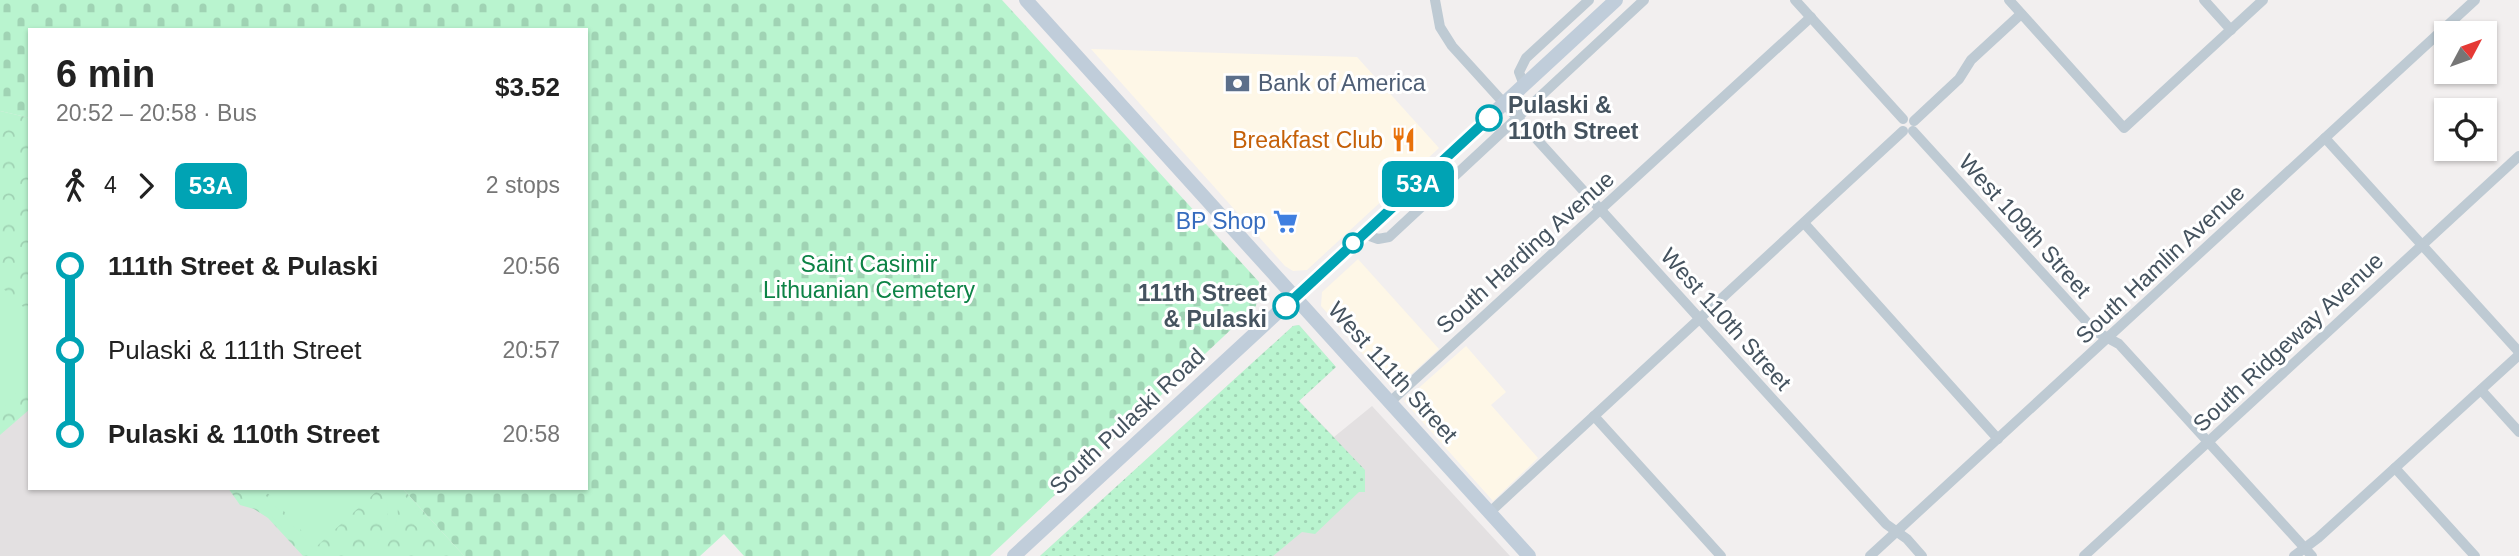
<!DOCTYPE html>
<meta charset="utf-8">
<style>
body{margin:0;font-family:Helvetica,sans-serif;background:#f2f2f2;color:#222;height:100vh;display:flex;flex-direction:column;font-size:26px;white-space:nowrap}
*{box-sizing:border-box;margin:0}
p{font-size:23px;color:#767676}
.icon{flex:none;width:38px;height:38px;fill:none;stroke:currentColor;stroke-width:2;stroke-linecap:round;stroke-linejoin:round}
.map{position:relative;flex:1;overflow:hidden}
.sheet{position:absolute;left:28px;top:28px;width:560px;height:462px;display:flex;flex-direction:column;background:#fff;border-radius:0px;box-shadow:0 2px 5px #0004}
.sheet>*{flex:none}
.badge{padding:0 14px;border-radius:10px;font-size:24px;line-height:46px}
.needle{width:46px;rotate:49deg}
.fabs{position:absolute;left:2434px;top:21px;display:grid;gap:14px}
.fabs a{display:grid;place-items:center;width:63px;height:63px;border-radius:0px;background:#fff;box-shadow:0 2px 5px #0004;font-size:35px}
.map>.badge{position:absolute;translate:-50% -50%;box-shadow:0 0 0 4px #fff}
.legs{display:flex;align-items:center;gap:10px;height:77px;padding:0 28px;font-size:23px}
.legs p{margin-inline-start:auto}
.summary{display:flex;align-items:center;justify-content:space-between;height:119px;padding:0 28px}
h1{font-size:38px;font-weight:700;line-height:52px}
ul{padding:0 28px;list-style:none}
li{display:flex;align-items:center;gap:24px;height:84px;font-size:26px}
li i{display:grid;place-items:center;width:10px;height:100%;margin:0 9px;background:currentColor}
li i::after{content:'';width:18px;height:18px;margin:-9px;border:5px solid;border-radius:50%;background:#fff}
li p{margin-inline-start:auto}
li:first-child i{background:linear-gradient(#0000 50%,currentColor 0)}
li:last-child i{background:linear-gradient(currentColor 50%,#0000 0)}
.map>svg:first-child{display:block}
.commercial{fill:#fef7e7}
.education{fill:#e3e0e1}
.grass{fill:url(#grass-dots)}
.cemetery{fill:url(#cemetery-stones)}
.park{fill:url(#park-crowns)}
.pitch{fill:#b9f4cf}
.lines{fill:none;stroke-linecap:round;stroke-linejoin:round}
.street{stroke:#becad3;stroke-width:10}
.secondary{stroke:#c0cdda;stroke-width:14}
.line-1-casing{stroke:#fff;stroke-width:16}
.line-1{stroke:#00a3b4;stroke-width:10}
.stop-1-dot{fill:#fff;stroke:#00a3b4;stroke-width:3.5}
.labels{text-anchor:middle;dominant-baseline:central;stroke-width:6;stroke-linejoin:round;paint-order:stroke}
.service-label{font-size:23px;fill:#4e5e75;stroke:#fff;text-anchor:start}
.stop-label{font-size:23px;font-weight:bold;fill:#45535f;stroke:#fff;text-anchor:start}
.food-label{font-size:23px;fill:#c56008;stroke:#fff;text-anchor:end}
.shop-label{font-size:23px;fill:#366cbe;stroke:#fff;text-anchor:end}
.street-label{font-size:23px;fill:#45535f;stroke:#fff}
.park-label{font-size:23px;fill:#0d8346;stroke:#fff}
</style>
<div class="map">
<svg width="2519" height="556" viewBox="0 0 2519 556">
<defs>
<pattern id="grass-dots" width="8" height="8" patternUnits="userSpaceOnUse" patternTransform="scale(1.75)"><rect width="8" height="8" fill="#b9f4cf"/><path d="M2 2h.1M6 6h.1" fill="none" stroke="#a0d3b4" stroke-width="1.8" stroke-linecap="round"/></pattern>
<pattern id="cemetery-stones" width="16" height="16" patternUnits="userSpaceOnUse" patternTransform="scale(1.75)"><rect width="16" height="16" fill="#b9f4cf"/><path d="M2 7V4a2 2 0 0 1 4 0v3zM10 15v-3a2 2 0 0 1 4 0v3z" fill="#a0d3b4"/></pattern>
<pattern id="park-crowns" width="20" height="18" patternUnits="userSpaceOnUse" patternTransform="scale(1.75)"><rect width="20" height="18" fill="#b9f4cf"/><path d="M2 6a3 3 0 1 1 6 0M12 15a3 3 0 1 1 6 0" fill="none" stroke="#a0d3b4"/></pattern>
</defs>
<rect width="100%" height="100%" fill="#f2efef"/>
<!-- commercial -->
<g class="commercial">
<path d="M1091,49L1357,57L1439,148L1307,270L1293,271L1285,266Z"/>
<path d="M1358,259L1439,349L1394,390L1321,306L1322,292Z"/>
<path d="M1466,346L1506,392L1491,405L1538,458L1493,501L1404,401Z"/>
</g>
<!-- education -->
<g class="education">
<path d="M0,111L30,118V488H402L464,556H0Z"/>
<path d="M1299,325L1336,367L1299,401L1334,437L1372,406L1510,556H1040L1293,326Z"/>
</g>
<!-- grass -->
<path class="grass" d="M1299,325L1336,367L1299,401L1365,470V492H1359L1315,534L1302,532L1273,556H1040L1293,326Z"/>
<!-- cemetery -->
<path class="cemetery" d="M0,0H1002L1259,282L1256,306L990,556H744L724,534L700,556H464L402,488H586V30H30V118L0,111Z"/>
<!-- park -->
<g class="park">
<path d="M0,111L30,118V409L0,435Z"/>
<path d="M228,488H402L464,556H303L268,518L254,509L240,505Z"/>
</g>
<!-- pitch -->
<g class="pitch">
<path d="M0,286L18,301L30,315V376L0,412Z"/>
<path d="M246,488H259L313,548L326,556H308Z"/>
<path d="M263,488H376L378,490L316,547Z"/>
<path d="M381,488H398L429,523L421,532L398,507C397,527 393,542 378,556H360C386,543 396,514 381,488Z"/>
</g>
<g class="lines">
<!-- street -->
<g class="street">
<path d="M1435,0L1440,27L1452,46L1886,524L1907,539L1922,556"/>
<path d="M1795,0L1903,119"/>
<path d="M2009,0L2124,128L2263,0"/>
<path d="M2204,0L2231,30"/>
<path d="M1524,85L1519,72L1526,58L1589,0"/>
<path d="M1914,121L1959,79L1971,60L2021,14"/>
<path d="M1913,131L2095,331L2119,344L2312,556"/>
<path d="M2325,138L2519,352"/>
<path d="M1804,223L1998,439"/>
<path d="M1364,234L1378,239L1389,237L1644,0"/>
<path d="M2481,390L2519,432"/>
<path d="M1390,402L1811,17"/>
<path d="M1594,416L1721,556"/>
<path d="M2395,468L2475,556"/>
<path d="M1490,512L1903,131"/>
<path d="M1870,556L2475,0"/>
<path d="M2084,556L2519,156"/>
<path d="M2294,556L2318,538L2519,355"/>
</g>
<!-- secondary -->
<g class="secondary">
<path d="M1026,0L1529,556"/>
<path d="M1014,556L1616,0"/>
</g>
</g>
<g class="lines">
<defs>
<path id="line-1" d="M1286,306L1489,118"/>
</defs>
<!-- line-1 casing -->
<use href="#line-1" class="line-1-casing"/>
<!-- line-1 -->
<use href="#line-1" class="line-1"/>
</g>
<!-- icons -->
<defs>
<symbol id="bank-bare" viewBox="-9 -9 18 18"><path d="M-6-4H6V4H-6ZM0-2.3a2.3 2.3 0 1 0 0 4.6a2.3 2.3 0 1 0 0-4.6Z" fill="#5c6f8a" stroke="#fff" stroke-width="2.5" paint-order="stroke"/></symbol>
<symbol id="restaurant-bare" viewBox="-9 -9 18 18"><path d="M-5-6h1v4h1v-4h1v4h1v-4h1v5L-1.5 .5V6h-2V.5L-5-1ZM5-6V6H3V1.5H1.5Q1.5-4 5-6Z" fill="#e8710a" stroke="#fff" stroke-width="2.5" paint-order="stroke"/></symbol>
<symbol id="supermarket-bare" viewBox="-9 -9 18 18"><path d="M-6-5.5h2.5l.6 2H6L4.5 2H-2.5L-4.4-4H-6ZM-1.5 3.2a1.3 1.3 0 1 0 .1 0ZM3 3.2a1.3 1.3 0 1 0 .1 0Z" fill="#3f7fe0" stroke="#fff" stroke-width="2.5" paint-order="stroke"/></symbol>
</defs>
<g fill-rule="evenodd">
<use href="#bank-bare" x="1220" y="66" width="35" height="35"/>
<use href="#restaurant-bare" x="1386" y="122" width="35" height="35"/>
<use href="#supermarket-bare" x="1268" y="204" width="35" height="35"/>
</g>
<!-- markers -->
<g class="stop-1-dot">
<circle cx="1489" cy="118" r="12"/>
<circle cx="1353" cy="243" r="9"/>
<circle cx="1286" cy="306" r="12"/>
</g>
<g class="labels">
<!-- service labels -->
<g class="service-label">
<text x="1258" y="83">Bank of America</text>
</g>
<!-- stop labels -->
<g class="stop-label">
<text x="1508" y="105">Pulaski &amp;<tspan x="1508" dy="26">110th Street</tspan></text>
<text x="1267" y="293" text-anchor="end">111th Street<tspan x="1267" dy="26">&amp; Pulaski</tspan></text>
</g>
<!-- food labels -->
<g class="food-label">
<text x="1383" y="140">Breakfast Club</text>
</g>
<!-- shop labels -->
<g class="shop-label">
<text x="1266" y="221">BP Shop</text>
</g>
<!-- street labels -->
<g class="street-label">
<text transform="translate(2025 226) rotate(48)">West 109th Street</text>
<text transform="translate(1525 252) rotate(-42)">South Harding Avenue</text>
<text transform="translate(2160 264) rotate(-43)">South Hamlin Avenue</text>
<text transform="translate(1726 319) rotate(48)">West 110th Street</text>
<text transform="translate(2288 342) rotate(-43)">South Ridgeway Avenue</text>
<text transform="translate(1393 372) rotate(48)">West 111th Street</text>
<text transform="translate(1127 421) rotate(-43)">South Pulaski Road</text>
</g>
<!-- park labels -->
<g class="park-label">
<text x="869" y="264">Saint Casimir<tspan x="869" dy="26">Lithuanian Cemetery</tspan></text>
</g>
</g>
</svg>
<div class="fabs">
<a><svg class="needle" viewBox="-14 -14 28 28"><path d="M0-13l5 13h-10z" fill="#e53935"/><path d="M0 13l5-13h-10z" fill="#767676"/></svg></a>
<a><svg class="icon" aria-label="locate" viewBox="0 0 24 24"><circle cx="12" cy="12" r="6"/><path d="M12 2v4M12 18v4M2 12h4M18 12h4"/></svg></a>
</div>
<b class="badge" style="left:1418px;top:184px;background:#00a3b4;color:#fff">53A</b>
<section class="sheet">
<div class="summary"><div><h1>6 min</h1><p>20:52 – 20:58 · Bus</p></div><b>$3.52</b></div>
<div class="legs"><svg class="icon" aria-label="walk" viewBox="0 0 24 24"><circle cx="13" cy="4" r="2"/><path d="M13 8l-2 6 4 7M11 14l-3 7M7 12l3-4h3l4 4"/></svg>4<svg class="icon" aria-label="forward" viewBox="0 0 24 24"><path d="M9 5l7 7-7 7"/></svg><b class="badge" style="background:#00a3b4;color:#fff">53A</b><p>2 stops</p></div>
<ul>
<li><i style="color:#00a3b4"></i><b>111th Street &amp; Pulaski</b><p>20:56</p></li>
<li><i style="color:#00a3b4"></i><span>Pulaski &amp; 111th Street</span><p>20:57</p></li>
<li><i style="color:#00a3b4"></i><b>Pulaski &amp; 110th Street</b><p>20:58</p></li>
</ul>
</section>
</div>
